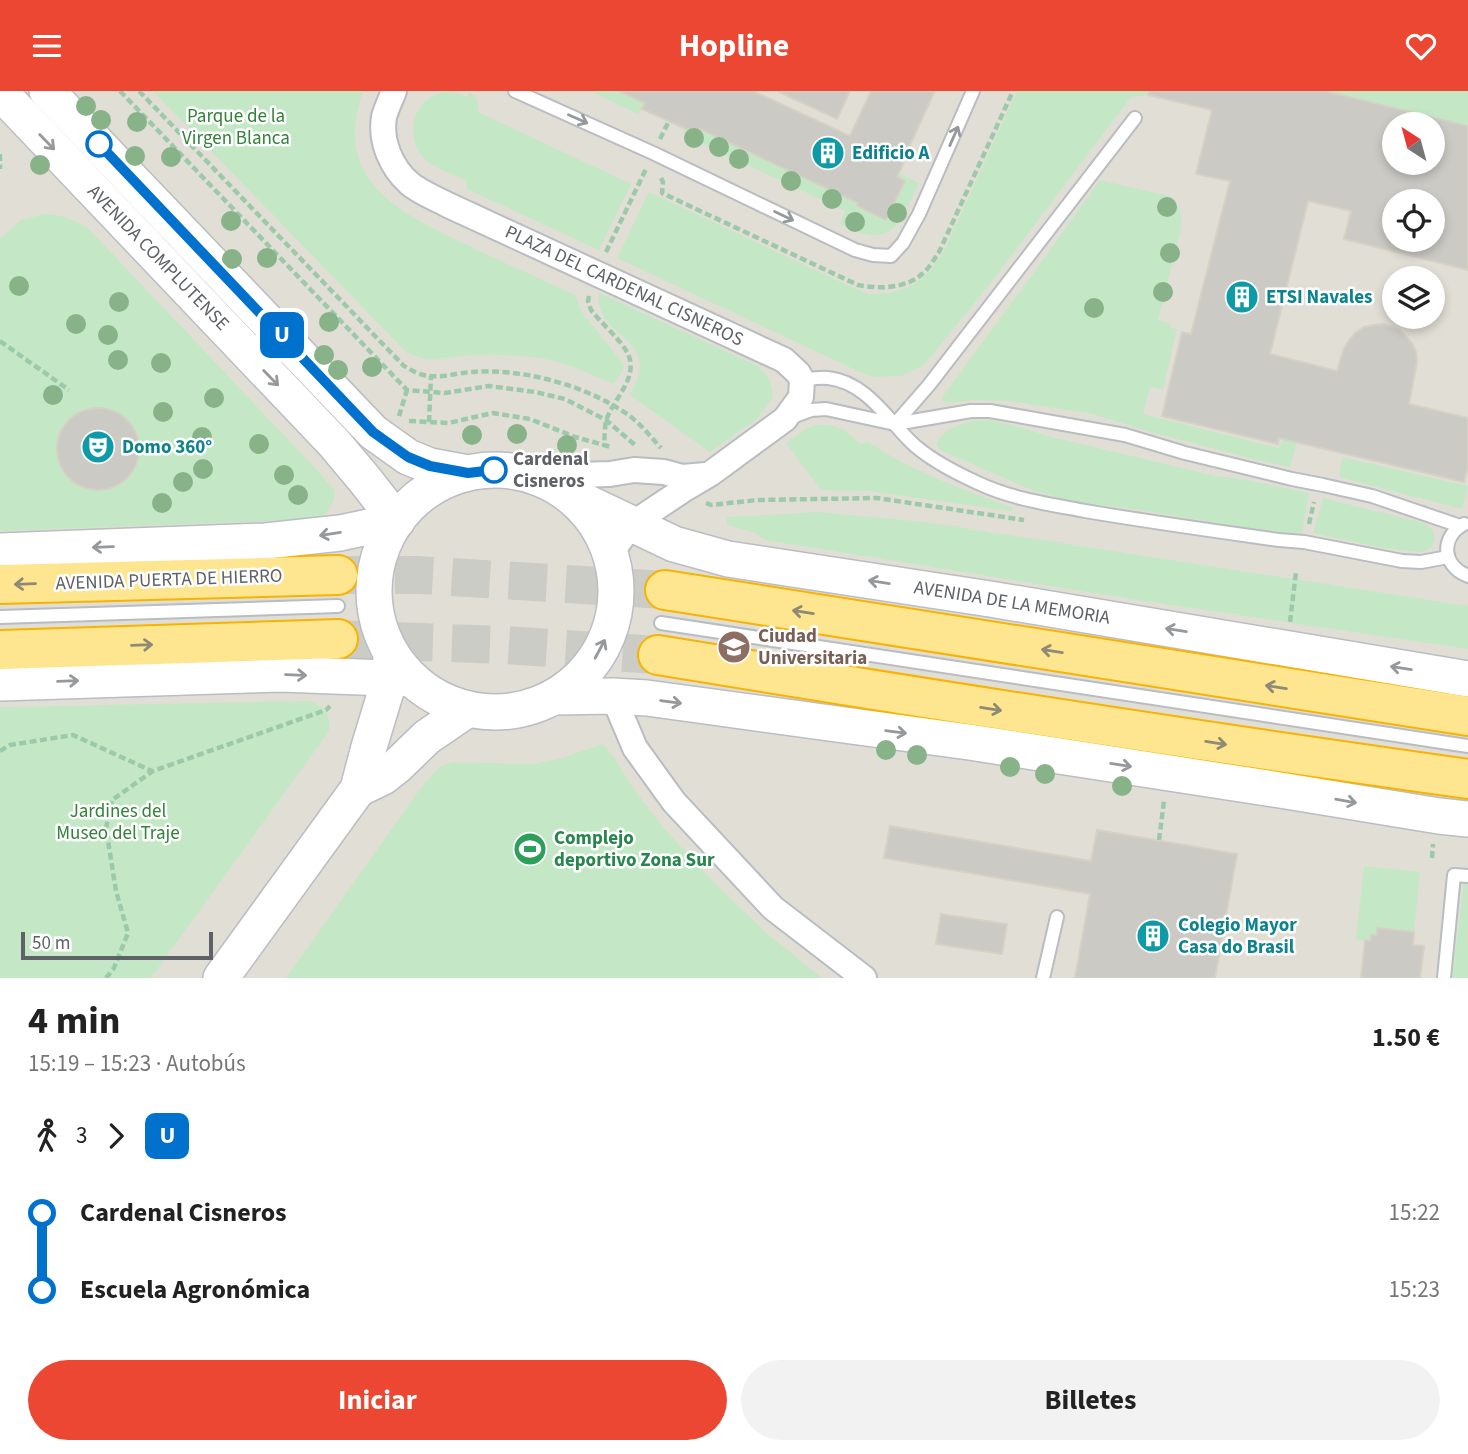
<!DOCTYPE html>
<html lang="es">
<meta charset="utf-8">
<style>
body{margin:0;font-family:"Source Sans 3",sans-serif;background:#f2f2f2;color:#222;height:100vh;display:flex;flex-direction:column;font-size:26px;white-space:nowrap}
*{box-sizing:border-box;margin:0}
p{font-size:23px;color:#767676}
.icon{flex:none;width:38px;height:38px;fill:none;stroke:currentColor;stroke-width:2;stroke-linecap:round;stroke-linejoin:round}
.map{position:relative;height:887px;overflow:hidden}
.sheet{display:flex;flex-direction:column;background:#fff;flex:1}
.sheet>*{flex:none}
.badge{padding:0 14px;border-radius:10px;font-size:24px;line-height:46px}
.needle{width:46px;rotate:324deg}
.controls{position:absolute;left:1382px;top:21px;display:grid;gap:14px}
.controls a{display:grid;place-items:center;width:63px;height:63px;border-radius:50%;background:#fff;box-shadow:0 4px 10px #0003;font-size:35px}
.scale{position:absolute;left:21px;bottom:18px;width:192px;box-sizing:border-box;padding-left:7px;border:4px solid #5e6267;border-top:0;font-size:19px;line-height:24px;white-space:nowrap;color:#5e6267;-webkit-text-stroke:5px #fff;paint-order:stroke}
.map>.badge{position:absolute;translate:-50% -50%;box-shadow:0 0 0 4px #fff}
.legs{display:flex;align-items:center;gap:10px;height:77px;padding:0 28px;font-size:23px}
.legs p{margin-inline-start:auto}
.headline{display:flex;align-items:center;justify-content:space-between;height:119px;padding:0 28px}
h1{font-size:38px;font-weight:700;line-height:52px}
.button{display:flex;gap:14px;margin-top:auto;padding:14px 28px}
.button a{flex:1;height:80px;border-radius:42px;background:#eb4732;color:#fff;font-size:28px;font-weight:700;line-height:80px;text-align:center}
.button a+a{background:#f2f2f2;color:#222}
ul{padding:0 28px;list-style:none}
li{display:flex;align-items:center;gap:24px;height:77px;font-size:26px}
li i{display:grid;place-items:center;width:10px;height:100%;margin:0 9px;background:currentColor}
li i::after{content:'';width:18px;height:18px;margin:-9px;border:5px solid;border-radius:50%;background:#fff}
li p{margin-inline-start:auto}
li:first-child i{background:linear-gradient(#0000 50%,currentColor 0)}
li:last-child i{background:linear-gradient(currentColor 50%,#0000 0)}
header{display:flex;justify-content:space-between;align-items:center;height:91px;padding:0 28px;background:#eb4732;color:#fff;font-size:32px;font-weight:700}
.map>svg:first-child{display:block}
.education{fill:#e1ded5;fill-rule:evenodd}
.green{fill:#c4e8c5}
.building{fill:#cccac4;stroke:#d6d1c5;stroke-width:2;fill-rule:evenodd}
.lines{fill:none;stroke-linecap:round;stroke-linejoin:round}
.highway-tunnel{stroke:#ccccc7;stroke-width:38;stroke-dasharray:38 19;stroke-linecap:butt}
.lane-casing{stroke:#b9bcc0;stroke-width:16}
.street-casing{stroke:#b9bcc0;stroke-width:28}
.secondary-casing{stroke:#babdc2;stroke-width:38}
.highway-casing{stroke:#f8b300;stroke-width:42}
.path{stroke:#9dc9ab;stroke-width:4.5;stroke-dasharray:7 3.5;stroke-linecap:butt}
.lane{stroke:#fff;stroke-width:12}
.street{stroke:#fff;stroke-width:24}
.secondary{stroke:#fff;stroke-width:35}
.highway{stroke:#fee691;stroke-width:38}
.tree{fill:#88b388}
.oneway{stroke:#96999c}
.oneway2{stroke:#8e8a74}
.line-1-casing{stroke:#fff;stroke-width:16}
.line-1{stroke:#0072ce;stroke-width:10}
.stop-1-dot{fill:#fff;stroke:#0072ce;stroke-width:3.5}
.labels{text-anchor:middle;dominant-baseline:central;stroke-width:5;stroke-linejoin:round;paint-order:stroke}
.park-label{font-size:19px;fill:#33823a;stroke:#fff}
.culture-label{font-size:19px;font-weight:bold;fill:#0d838f;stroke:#fff;text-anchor:start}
.street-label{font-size:19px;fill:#5e6267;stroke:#fff}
.stop-label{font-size:19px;font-weight:bold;fill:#5e6267;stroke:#fff;text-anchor:start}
.education-label{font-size:19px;font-weight:bold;fill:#785e54;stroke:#fff;text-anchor:start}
.leisure-label{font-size:19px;font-weight:bold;fill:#27864d;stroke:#fff;text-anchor:start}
</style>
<header><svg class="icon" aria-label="menu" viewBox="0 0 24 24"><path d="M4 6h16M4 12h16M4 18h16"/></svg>Hopline<svg class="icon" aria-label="heart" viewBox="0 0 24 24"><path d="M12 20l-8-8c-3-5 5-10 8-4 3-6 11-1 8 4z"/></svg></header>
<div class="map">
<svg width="1468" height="887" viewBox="0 0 1468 887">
<rect width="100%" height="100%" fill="#f1efe7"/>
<!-- education -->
<path class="education" d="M0,0H1468V887H0ZM1395,33H1433V72H1395ZM1395,110H1433V149H1395ZM1395,187H1433V226H1395Z"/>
<!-- green -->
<g class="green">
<path d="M153,0H363C331,90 399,121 467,154C502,171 539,187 575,204L582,221L624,274C624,281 617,288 613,293C579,278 558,267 519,265C503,264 486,263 470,264C441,267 435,274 406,261Z"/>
<path d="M469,0C478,7 479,11 478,21L631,93L599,159L467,98V90C455,84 431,76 423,66C402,42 416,0 451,1C456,1 462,4 467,6Z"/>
<path d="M590,0H619L645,12L638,23Z"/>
<path d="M1017,0H1149L1148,4L1131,6L993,189L929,268L920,276L901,285L874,286L860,281L617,167L649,101L847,194L869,203L890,202L911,195L930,180L944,160Z"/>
<path d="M1325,0H1468V35Z"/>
<path d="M685,37L700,38L858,112L857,116L886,129L904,90L897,86L899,82L919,92C898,136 892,159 840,133L845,120L682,43Z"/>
<path d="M1100,89L1168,105C1179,112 1182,124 1181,137L1158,229L1171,233L1170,237L1177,238L1163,298L1150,296L1143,323L1279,357L1283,348L1297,351L1290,376L1250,367L1154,342L1093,323L1009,310L973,309L950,312L942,309L943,305L1032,184Z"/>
<path d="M45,123L62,125L86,135L316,378L335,400C334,413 329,419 320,428L0,440V148L21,129Z"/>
<path d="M599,202L756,274C768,283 772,293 773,306L758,327L710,361L630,304C665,244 594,250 599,202Z"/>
<path d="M976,329L994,330L1016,335L1051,346L1216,385L1247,389L1309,402L1302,443L1255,438L1147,420L1077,411L1034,400L940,359L937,353C943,337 961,333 976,329Z"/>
<path d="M816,334C840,333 844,338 861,354L867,350C905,377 961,398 1005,414L1013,417V419L1010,420L869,400L821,399L786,352L807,337Z"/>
<path d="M1342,366L1468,395L1462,418L1339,386Z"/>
<path d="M1323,407L1424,432C1434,439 1437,444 1432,456L1423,461L1409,460L1383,457L1313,442Z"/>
<path d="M819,421L925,431L1468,515V558L1138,509L765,449L755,442L727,434V426Z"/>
<path d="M311,610L326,619L329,629V640L151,887H0V616Z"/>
<path d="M603,653L613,665L633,697L662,735L703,780L765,841L822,887H286L423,694L439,676L452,671L535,673L562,667Z"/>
<path d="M1364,775L1420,781L1414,841L1378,837L1377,844H1371L1370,850L1356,848Z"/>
<path d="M1464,791L1468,792V887H1452Z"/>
</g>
<!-- building -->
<g class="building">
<path d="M619,0H753L850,45L871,0H935L902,71H904L897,86L905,90L886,129L857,115L858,112L700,38L697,43L642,18L645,12Z"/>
<path d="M777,0H850L837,28Z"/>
<path d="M1149,0H1325L1468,35V179L1344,148L1351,120L1308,110L1270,263L1337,280L1344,257L1349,249L1355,242L1364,236L1374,234L1384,233L1400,239L1412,252L1416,261L1417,271L1409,313L1468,327V376L1464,391L1279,347L1278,353L1162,325L1182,241L1191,243L1230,90L1196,83L1212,19L1148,4ZM1395,33H1433V72H1395ZM1395,110H1433V149H1395Z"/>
<circle cx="98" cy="358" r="41"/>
<path d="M890,735L1091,770L1097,739L1237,763L1215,887H1075L1090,803L884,767Z"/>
<path d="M941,823L1007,833L1002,863L936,853Z"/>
<path d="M1377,837L1414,841L1413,854L1424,855L1420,887H1361L1365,849L1370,850L1371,844H1377Z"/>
</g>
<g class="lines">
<!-- highway-tunnel -->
<g class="highway-tunnel">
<path d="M338,484H418L665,499"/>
<path d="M338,548L504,554L658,564"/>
</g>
<defs>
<g id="lane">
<path d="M515,0L653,62L855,159L873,164L891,165L903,152L919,123L973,0"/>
<path d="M802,289C810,288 819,286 828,287C865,291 886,326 910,350C927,367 956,382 978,392C1012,408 1048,413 1085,420C1150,431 1215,440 1279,449L1304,451L1402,470L1421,471L1448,466"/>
<path d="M792,326L811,319L826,318L895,333L971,320H990L1125,344L1185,362L1292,388L1323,394L1372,405L1460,435"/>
<path d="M895,333L929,294L1135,27"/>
<path d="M1464,433C1440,446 1442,475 1468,485"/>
<path d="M0,526L338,515"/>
<path d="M661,532L1468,655"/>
<path d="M1043,887L1057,826"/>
<path d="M1444,887L1454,784L1468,785"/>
</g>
<g id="street">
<path d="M394,0C391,8 386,18 384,26C380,50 391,76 409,92C419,101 435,107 448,114L784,269L798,282L802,289L801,306L785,328L710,383L683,399L632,433L611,462"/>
<path d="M519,381L578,384L610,383L634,379L664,381L682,386L706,384"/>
<path d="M613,605L635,657L674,711L773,817L864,887"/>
</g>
<g id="secondary">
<path d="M47,0L373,341L408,366L430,375L468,382"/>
<path d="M0,1L334,352L365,389L397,430"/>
<circle cx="495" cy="500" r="121"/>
<path d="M567,402L674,453L728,468L990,508L1468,588"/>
<path d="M0,460L266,450L340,442L397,430"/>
<path d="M0,592L281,583L412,588"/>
<path d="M554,606L613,605L647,607L969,651L1280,699L1439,725L1468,728"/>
<path d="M358,698L383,686L397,675L427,646L468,618"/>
<path d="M221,887L358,698L369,656L390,587L391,565"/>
</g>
<g id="highway">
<path d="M0,493L338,484"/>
<path d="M665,499L1468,625"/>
<path d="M0,559L338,548"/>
<path d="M658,564C927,608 1197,650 1468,688"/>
</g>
</defs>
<!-- lane casing -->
<use href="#lane" class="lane-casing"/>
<!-- street casing -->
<use href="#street" class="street-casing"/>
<!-- secondary casing -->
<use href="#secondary" class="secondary-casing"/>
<!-- highway casing -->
<use href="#highway" class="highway-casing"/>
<!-- path -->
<g class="path">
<path d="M120,0L407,299L445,302L489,295L535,301L565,308L606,329L635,354"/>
<path d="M139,0L404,275C410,278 417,283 423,284C440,288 456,282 472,281C522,277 585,294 627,323C640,332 650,345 661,357"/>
<path d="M660,48L669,30"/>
<path d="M0,63V78"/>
<path d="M661,87L663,91L662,102L858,194C879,198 905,198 922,183C929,178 934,168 939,161L1013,0"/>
<path d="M606,161L646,78"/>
<path d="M589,205L588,210L591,219C602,233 618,246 627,261C640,285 615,306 607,327C604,335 605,346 604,354L611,356"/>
<path d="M0,250L69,299"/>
<path d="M399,325L407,299"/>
<path d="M409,330L448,332L493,322L530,328L575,346L604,354"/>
<path d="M429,331L431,285"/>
<path d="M706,412L711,414L758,409L877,407L1024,429"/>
<path d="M1309,433L1314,411"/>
<path d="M1290,531L1296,481"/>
<path d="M0,660L10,654L73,644L152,680"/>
<path d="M1159,749L1164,710"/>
<path d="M1432,767L1433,753"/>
<path d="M106,887L114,877L128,842L116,800L106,737L112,709L153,680L326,619L330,615"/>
</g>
<!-- lane -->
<use href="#lane" class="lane"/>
<!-- street -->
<use href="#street" class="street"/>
<!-- secondary -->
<use href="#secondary" class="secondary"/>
<!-- highway -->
<use href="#highway" class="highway"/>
</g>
<!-- trees -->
<g class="tree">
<circle cx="86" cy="15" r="10"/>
<circle cx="101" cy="29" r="10"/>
<circle cx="137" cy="31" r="10"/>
<circle cx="694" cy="47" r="10"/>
<circle cx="719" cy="56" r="10"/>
<circle cx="135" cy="65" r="10"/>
<circle cx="171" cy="66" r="10"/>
<circle cx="739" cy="68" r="10"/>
<circle cx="40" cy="74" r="10"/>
<circle cx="791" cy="90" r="10"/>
<circle cx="832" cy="108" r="10"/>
<circle cx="1167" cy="116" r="10"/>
<circle cx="897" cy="122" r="10"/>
<circle cx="231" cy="130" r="10"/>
<circle cx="855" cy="131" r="10"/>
<circle cx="1170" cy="162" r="10"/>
<circle cx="267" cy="167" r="10"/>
<circle cx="232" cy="168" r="10"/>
<circle cx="19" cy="195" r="10"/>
<circle cx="1163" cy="201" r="10"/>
<circle cx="119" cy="211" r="10"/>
<circle cx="1094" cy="217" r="10"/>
<circle cx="329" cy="231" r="10"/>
<circle cx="76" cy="233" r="10"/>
<circle cx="108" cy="244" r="10"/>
<circle cx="324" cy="264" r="10"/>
<circle cx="118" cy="269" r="10"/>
<circle cx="161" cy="272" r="10"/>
<circle cx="372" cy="276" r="10"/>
<circle cx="338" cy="279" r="10"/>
<circle cx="53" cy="304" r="10"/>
<circle cx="214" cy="307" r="10"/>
<circle cx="163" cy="321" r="10"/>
<circle cx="517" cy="343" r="10"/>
<circle cx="472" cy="344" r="10"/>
<circle cx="202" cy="346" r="10"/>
<circle cx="259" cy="353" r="10"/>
<circle cx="567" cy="354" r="10"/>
<circle cx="203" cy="378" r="10"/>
<circle cx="284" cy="384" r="10"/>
<circle cx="183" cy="391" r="10"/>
<circle cx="298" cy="404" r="10"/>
<circle cx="162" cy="412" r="10"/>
<circle cx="886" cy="659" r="10"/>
<circle cx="917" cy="664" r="10"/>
<circle cx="1010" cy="676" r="10"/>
<circle cx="1045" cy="683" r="10"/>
<circle cx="1122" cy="695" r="10"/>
</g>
<!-- one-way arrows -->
<defs><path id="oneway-shaft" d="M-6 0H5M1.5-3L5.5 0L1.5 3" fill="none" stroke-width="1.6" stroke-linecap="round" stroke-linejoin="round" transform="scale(1.75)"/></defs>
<g class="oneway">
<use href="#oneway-shaft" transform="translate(578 28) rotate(24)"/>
<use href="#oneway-shaft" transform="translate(954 45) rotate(-66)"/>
<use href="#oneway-shaft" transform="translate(47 51) rotate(46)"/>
<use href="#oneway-shaft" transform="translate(784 125) rotate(26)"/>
<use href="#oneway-shaft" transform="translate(271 287) rotate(46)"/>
<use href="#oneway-shaft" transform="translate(330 443) rotate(171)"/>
<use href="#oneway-shaft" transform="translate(103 456) rotate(178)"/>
<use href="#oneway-shaft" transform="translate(879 491) rotate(-171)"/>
<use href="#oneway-shaft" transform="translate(1176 539) rotate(-171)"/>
<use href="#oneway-shaft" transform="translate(600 558) rotate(-62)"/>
<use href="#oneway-shaft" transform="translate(1401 577) rotate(-171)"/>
<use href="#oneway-shaft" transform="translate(296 584) rotate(2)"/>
<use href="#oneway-shaft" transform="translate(68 590) rotate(-2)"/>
<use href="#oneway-shaft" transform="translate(671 611) rotate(8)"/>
<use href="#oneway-shaft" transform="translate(896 641) rotate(8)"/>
<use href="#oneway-shaft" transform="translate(1121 674) rotate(9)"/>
<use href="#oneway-shaft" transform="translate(1346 710) rotate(10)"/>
</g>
<g class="oneway2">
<use href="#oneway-shaft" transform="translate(25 493) rotate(178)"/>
<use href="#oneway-shaft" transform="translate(803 521) rotate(-171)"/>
<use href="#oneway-shaft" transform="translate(142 554) rotate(-2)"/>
<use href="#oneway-shaft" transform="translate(1052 560) rotate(-171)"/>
<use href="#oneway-shaft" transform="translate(1276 596) rotate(-171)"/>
<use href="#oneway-shaft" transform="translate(991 618) rotate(9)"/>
<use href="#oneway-shaft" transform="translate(1216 652) rotate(9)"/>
</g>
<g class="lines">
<defs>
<path id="line-1" d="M99,53L373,341L408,366L430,375L468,382L494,379"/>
</defs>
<!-- line-1 casing -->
<use href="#line-1" class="line-1-casing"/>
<!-- line-1 -->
<use href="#line-1" class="line-1"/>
</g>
<!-- icons -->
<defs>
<symbol id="building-disc" viewBox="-11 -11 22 22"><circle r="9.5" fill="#0f9aa8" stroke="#fff"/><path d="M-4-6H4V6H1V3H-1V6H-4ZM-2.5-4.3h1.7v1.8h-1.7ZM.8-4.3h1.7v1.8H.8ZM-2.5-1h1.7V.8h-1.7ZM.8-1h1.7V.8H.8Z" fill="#fff"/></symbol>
<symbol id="theatre-disc" viewBox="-11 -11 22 22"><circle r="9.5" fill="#0f9aa8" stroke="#fff"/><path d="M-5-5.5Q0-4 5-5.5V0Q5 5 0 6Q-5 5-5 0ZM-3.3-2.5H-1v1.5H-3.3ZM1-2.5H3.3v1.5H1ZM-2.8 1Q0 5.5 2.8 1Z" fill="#fff"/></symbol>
<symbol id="university-disc" viewBox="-11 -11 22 22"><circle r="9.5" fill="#8d6e63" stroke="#fff"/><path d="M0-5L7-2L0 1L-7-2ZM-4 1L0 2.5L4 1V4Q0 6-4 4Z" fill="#fff"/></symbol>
<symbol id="stadium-disc" viewBox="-11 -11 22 22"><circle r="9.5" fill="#2e9e5b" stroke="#fff"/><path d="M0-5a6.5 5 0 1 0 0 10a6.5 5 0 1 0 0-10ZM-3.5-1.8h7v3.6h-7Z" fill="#fff"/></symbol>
</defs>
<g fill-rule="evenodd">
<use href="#building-disc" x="809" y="43" width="38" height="38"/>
<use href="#building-disc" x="1223" y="187" width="38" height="38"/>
<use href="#theatre-disc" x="79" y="337" width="38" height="38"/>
<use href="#university-disc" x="715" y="537" width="38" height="38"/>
<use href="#stadium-disc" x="511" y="739" width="38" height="38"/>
<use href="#building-disc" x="1134" y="826" width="38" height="38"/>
</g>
<!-- markers -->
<g class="stop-1-dot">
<circle cx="99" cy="53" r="12"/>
<circle cx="494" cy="379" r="12"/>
</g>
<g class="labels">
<!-- park labels -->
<g class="park-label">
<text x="236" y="25">Parque de la<tspan x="236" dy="22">Virgen Blanca</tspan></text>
<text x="118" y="720">Jardines del<tspan x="118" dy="22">Museo del Traje</tspan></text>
</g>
<!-- culture labels -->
<g class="culture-label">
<text x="852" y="62">Edificio A</text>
<text x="1266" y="206">ETSI Navales</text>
<text x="122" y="356">Domo 360°</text>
<text x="1178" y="834">Colegio Mayor<tspan x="1178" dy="22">Casa do Brasil</tspan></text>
</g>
<!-- street labels -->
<g class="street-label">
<text transform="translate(158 167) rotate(46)">AVENIDA COMPLUTENSE</text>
<text transform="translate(624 195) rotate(25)">PLAZA DEL CARDENAL CISNEROS</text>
<text transform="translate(169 489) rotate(-2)">AVENIDA PUERTA DE HIERRO</text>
<text transform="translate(1012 512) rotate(9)">AVENIDA DE LA MEMORIA</text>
</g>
<!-- stop labels -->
<g class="stop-label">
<text x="513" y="368">Cardenal<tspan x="513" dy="22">Cisneros</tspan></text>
</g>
<!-- education labels -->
<g class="education-label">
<text x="758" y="545">Ciudad<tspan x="758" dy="22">Universitaria</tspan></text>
</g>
<!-- leisure labels -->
<g class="leisure-label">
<text x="554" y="747">Complejo<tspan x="554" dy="22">deportivo Zona Sur</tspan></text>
</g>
</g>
</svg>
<div class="controls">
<a><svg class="needle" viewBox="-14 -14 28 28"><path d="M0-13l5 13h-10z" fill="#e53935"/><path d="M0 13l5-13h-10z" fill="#767676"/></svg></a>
<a><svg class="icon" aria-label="locate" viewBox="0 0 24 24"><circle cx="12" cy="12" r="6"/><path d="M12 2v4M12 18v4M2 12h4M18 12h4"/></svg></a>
<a><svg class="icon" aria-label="layers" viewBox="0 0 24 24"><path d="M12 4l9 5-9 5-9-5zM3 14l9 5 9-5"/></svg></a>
</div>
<div class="scale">50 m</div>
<b class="badge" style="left:282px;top:244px;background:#0072ce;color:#fff">U</b>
</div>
<section class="sheet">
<div class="headline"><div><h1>4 min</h1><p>15:19 – 15:23 · Autobús</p></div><b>1.50 €</b></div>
<div class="legs"><svg class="icon" aria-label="walk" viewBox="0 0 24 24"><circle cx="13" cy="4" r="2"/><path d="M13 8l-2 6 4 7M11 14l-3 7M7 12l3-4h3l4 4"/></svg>3<svg class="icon" aria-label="forward" viewBox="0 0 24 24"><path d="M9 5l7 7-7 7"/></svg><b class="badge" style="background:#0072ce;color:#fff">U</b></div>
<ul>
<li><i style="color:#0072ce"></i><b>Cardenal Cisneros</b><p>15:22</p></li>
<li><i style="color:#0072ce"></i><b>Escuela Agronómica</b><p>15:23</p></li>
</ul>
<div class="button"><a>Iniciar</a><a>Billetes</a></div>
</section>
